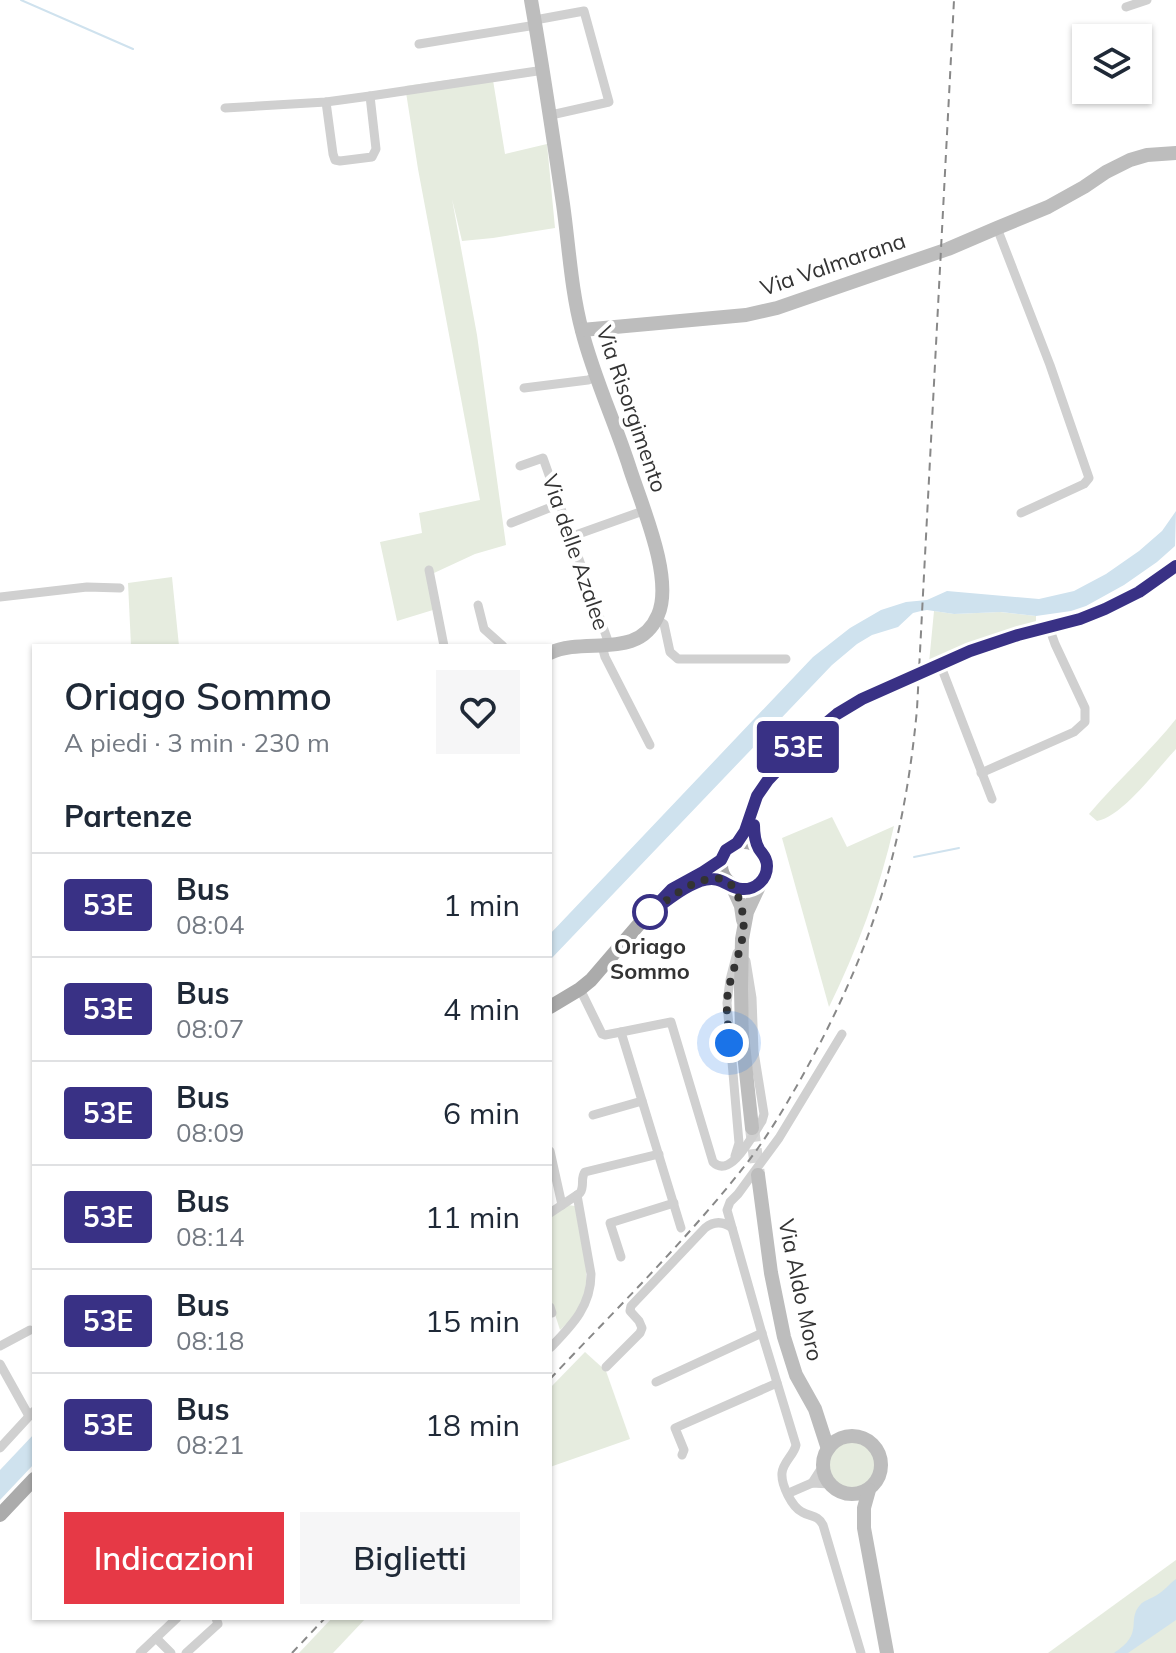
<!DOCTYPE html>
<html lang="it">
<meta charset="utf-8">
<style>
body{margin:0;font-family:Mulish,sans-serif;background:#f6f6f7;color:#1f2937;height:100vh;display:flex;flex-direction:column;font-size:30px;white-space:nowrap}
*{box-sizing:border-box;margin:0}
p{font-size:26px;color:#747a83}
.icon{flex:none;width:44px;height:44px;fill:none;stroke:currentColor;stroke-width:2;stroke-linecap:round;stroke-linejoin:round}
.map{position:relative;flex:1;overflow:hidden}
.side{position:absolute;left:32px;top:644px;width:520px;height:976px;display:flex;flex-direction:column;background:#fff;border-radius:0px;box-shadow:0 2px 6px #0004}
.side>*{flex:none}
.badge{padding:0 16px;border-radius:6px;font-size:28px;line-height:52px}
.fabs{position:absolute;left:1072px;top:24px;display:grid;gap:16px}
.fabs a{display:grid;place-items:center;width:80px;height:80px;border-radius:0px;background:#fff;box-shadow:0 2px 6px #0004;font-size:40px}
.you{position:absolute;width:40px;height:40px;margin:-20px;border:6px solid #fff;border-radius:50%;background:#1a73e8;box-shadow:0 0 0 12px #1a73e833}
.map>.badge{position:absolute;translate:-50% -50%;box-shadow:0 0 0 4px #fff}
h2{padding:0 32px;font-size:30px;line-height:72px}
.round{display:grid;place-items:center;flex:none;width:84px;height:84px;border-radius:0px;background:#f6f6f7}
.head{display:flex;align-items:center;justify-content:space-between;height:136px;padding:0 32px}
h1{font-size:38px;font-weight:600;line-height:60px}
.action{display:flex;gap:16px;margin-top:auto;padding:16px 32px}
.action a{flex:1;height:92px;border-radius:0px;background:#e63946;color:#fff;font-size:32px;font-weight:600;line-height:92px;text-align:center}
.action a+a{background:#f6f6f7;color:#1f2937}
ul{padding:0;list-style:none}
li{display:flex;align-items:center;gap:24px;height:104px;padding:0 32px;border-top:2px solid #e0e1e3}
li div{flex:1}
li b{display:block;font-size:30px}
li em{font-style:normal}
li .badge{min-width:88px;font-weight:700;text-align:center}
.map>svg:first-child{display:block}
.green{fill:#e6ecdf}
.water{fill:#cfe2ee}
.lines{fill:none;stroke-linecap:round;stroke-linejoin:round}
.stream{stroke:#cfe2ee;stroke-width:2}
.secondary-tunnel{stroke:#d6d6d6;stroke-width:14;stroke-dasharray:14 7;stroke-linecap:butt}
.street{stroke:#d0d0d0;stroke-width:9}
.secondary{stroke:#bdbdbd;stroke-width:14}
.primary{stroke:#ababab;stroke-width:14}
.rail{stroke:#888;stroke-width:2;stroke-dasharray:8 6;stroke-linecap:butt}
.line-casing{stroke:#fff;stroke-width:18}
.line{stroke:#393185;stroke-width:12}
.walk{stroke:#333;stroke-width:8;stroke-dasharray:0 14.4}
.stop-dot{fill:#fff;stroke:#393185;stroke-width:4}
.labels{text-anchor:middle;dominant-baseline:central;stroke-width:8;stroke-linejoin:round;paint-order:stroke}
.street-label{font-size:22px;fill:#333;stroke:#fff}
.stop-label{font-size:22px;font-weight:bold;fill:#333;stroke:#fff}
</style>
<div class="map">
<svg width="1176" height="1653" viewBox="0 0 1176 1653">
<rect width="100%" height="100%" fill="#fff"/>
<!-- green -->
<g class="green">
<path d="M492,74L505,154L547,144L555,228L493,238L462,241L452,199L477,335L506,545L475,554L434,573L433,610L397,621L380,542L422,533L419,513L480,500L418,169L405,86Z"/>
<path d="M172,577L179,646H131L128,583Z"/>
<path d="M934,611L954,614L1000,612L1036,616V626L929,663Z"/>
<path d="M1176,719V749C1158,768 1122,817 1097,821L1089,814C1117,781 1149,753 1176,719Z"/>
<path d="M832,817L847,847L894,826C880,888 857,950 829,1007L782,838Z"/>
<path d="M568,1205L575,1206L577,1210C581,1238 593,1280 581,1305C576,1315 568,1323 560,1330L550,1299V1217Z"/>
<path d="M585,1352L606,1371L630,1439L550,1467V1388Z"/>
<circle cx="852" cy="1466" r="24"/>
<path d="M1176,1560V1653H1048Z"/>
<path d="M332,1618H366L333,1653H299Z"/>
</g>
<!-- water -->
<g class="water">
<path d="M1176,511L1175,546L1157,562L1124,585L1086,606L1071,611L1036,616L1001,612L954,614L927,610L921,611L913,613L898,627L872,635L857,644L832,665L550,960V934L813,657L850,628L881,610L906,602L927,600L947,591L1039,599L1074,591L1106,574L1139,551L1162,531Z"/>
<path d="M34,1434V1464L0,1500V1470Z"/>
<path d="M1176,1579V1620L1128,1653H1114C1145,1633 1126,1621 1140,1605C1144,1600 1151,1599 1157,1595C1164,1591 1169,1584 1176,1579Z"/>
</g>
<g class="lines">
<!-- stream -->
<g class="stream">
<path d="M21,0L133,49"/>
<path d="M914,857L959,848"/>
</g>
<!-- secondary-tunnel -->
<path class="secondary-tunnel" d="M752,1128L758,1175"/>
<!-- street -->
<g class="street">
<path d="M1126,7L1147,0"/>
<path d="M535,20L584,11L609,102L551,115"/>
<path d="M419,44L536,25"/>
<path d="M326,102L333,154L335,160L340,161L372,157L376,149L370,96"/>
<path d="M225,108L326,102L370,96L544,70"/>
<path d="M997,228L1050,365L1089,478L1084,484L1021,513"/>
<path d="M524,388L588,380L596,377"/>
<path d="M520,466L543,458L608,641V646"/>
<path d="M511,523L559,504"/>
<path d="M570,537L643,511"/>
<path d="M429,570L444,646"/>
<path d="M0,597L87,587L120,588"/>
<path d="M478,605L484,629L503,646"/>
<path d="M656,619L664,624L670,652L678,659H786"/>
<path d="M602,646L605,657L650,745"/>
<path d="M940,664L992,799"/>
<path d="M981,773L1074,732L1085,722V708L1055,644L1049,627"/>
<path d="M580,989L602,1034L605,1035L621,1032L681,1228"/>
<path d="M621,1032L671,1022L713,1162C731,1180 753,1134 762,1121L764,1114L754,1052L752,998L746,961"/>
<path d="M842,1034L779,1138L738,1194L730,1202L727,1210L761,1330L796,1445C794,1455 783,1462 782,1473C781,1485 792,1507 802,1512C811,1517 818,1515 823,1525L861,1653"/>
<path d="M593,1115L642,1101"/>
<path d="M550,1151L562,1205"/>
<path d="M735,1156L739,1143L727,1003L730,980L737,953"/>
<path d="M550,1213L580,1193C585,1186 580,1178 585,1172L659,1154"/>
<path d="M621,1257L610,1223L674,1203"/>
<path d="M550,1307L552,1313"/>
<path d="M0,1346L30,1330"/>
<path d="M550,1348C571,1326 591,1307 591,1274L577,1195"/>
<path d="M0,1364L29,1416"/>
<path d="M606,1367L640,1333L642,1328L639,1321L630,1311L631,1306L705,1228C714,1221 723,1221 732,1228"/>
<path d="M656,1382L762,1333"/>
<path d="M0,1448L34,1411"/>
<path d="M682,1455L684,1450L675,1428L777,1383"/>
<path d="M812,1483L823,1466"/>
<path d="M789,1493L812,1483L830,1484"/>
<path d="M156,1638L171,1653"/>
<path d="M140,1653L177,1618"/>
<path d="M186,1653L218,1624L216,1618"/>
</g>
<!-- secondary -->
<g class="secondary">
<path d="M531,0C543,68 553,136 563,204C569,246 571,290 582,331C594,378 615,422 630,469C642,506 674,579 658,615C639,661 585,636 550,653"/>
<path d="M582,330L746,315L777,308L948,249L997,228L1048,207L1084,187L1106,172L1130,160L1147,155L1176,153"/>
<path d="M732,886L741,906L743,920"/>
<path d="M752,1128L742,1035L741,989L742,939L747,912L761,882"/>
<path d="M758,1175L771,1273L784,1337L796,1375L815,1409L828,1449"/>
<circle cx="852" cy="1465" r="29"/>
<path d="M869,1490L864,1508V1528L887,1653"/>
</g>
<!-- primary -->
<g class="primary">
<circle cx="744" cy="865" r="23"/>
<path d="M737,843L745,831L757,796L768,780L817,729L850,706L970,651L1018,635L1080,619L1105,609L1139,592L1176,566"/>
<path d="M550,1007L580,989L591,980L665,894L681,882L703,872L721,860"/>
<path d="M0,1515L34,1479"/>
</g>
<!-- rail -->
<g class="rail">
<path d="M550,1379C615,1310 684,1243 743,1168C764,1142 782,1112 799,1082C869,958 904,851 917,709L954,0"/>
<path d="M292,1653L325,1618"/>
</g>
</g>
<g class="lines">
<defs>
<path id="line" d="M754,825C754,832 755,842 759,849C763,855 767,858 767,866C767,879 756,890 742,889C726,888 723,874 700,881C681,888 664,903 647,915L672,889L703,872L721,860L726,850L737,843L745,831L757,796L768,780L807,739L837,714L862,699L970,651L1018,635L1080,619L1105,609L1139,592L1176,566"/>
</defs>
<!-- line casing -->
<use href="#line" class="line-casing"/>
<!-- line -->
<use href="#line" class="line"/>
<!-- walk -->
<path class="walk" d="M650,912L647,915C666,901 718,856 736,892C742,905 745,920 743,934C740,956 729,977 727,1000C726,1014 729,1029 729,1043"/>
</g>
<!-- markers -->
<circle class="stop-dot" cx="650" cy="912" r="16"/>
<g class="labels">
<!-- street labels -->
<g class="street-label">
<text transform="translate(833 264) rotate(-19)">Via Valmarana</text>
<text transform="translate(632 409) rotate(71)">Via Risorgimento</text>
<text transform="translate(576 552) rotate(71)">Via delle Azalee</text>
<text transform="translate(801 1290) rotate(78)">Via Aldo Moro</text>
</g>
<!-- stop labels -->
<g class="stop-label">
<text x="650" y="946">Oriago<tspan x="650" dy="25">Sommo</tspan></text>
</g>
</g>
</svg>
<div class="fabs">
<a><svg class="icon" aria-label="layers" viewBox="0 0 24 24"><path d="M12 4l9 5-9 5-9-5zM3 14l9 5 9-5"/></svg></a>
</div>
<div class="you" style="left:729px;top:1043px"></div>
<b class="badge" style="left:798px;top:747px;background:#393185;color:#fff">53E</b>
<section class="side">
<div class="head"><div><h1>Oriago Sommo</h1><p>A piedi · 3 min · 230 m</p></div><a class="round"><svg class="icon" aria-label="heart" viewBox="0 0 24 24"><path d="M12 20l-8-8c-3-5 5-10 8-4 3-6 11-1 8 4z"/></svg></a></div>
<h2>Partenze</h2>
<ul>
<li><span class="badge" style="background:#393185;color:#fff">53E</span><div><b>Bus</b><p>08:04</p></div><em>1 min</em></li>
<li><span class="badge" style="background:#393185;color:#fff">53E</span><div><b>Bus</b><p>08:07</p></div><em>4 min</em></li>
<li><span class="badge" style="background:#393185;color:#fff">53E</span><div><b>Bus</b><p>08:09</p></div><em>6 min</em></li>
<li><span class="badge" style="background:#393185;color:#fff">53E</span><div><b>Bus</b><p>08:14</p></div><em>11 min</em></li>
<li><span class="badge" style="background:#393185;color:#fff">53E</span><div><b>Bus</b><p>08:18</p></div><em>15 min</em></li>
<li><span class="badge" style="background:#393185;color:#fff">53E</span><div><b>Bus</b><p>08:21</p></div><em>18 min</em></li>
</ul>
<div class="action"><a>Indicazioni</a><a>Biglietti</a></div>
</section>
</div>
